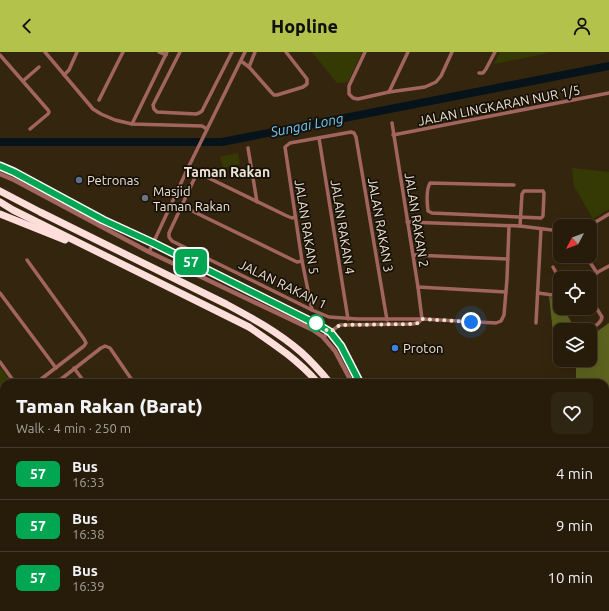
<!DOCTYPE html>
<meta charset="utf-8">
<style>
body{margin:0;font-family:Ubuntu,sans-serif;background:#2f2513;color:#f1f3f6;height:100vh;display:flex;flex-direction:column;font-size:15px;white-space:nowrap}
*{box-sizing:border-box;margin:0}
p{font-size:13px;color:#a4a19c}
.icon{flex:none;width:22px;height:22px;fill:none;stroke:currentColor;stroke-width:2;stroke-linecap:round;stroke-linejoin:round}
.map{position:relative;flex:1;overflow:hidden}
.drawer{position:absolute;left:0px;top:327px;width:609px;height:232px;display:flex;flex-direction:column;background:#271c0a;border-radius:12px 12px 0 0;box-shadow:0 4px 16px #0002,0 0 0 1px #433a2b}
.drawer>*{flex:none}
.badge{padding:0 8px;border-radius:6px;font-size:14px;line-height:26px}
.needle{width:26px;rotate:229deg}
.fabs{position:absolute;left:553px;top:167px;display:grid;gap:8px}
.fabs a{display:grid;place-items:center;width:44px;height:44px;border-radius:8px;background:#271c0a;box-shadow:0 4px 16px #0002,0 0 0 1px #433a2b;font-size:20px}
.you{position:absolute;width:20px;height:20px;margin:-10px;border:3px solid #fff;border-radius:50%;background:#1a73e8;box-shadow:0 0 0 6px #1a73e833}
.map>.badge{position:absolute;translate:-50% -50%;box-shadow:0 0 0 2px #fff}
.round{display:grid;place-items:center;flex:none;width:42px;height:42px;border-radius:8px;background:#2f2513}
.head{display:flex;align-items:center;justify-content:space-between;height:68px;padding:0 16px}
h1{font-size:19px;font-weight:800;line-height:30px}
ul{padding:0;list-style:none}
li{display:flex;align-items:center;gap:12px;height:52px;padding:0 16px;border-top:1px solid #433a2b}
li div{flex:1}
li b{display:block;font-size:15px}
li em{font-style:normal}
li .badge{min-width:44px;font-weight:700;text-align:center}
header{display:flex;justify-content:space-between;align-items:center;height:52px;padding:0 16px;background:#b3c24b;color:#111;font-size:18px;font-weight:800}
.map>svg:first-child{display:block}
.industrial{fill:#3e2a2e}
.green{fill:#353a05}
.forest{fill:#5c631e}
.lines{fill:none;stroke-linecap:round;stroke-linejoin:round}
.river{stroke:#07131a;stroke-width:8}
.minor{stroke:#a1655e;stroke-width:3.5}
.tertiary{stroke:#a1655e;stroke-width:4.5}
.motorway{stroke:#fddeda;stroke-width:7}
.line-casing{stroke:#fff;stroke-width:9}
.line{stroke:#00a651;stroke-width:6}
.walk{stroke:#ede4d6;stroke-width:4;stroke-dasharray:0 7.2}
.service-dot{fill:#5c6f8a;stroke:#171007;stroke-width:1.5}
.worship-dot{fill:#6b7280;stroke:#171007;stroke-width:1.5}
.stop-dot{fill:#fff;stroke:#00a651;stroke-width:2}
.shop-dot{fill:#3f7fe0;stroke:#171007;stroke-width:1.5}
.labels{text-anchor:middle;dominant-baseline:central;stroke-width:3.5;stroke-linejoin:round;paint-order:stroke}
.street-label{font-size:13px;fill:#ede4d6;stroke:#171007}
.poi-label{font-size:13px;fill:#ede4d6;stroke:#171007;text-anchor:start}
.water-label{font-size:14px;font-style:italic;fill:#6bcafd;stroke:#171007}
.neighbourhood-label{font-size:14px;font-weight:bold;fill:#ede4d6;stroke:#171007}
</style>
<header><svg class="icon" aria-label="back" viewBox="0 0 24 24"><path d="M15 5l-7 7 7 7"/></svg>Hopline<svg class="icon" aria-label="person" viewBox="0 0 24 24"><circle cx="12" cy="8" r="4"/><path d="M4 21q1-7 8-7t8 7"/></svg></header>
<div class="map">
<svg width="609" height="559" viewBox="0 0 609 559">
<rect width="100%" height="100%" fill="#34260e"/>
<!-- industrial -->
<path class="industrial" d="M605,505H609V559H600L597,555H605Z"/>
<!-- green -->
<g class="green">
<path d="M312,0H362L348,30L337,31Z"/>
<path d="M500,0H548V1L494,12Z"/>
<path d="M238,101L240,112L223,116L220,105Z"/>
<path d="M572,116L609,120V157L593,167L574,134Z"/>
<path d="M0,315L12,331H4V352L0,355Z"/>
</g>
<!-- forest -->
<g class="forest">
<path d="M549,244L559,250L560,256H563L576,278H560V290L554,289Z"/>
<path d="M609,271V451H605V331H576V308H590V282L595,281Z"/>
<path d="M4,516V555H62L65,559H0V517Z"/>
<path d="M222,555H372V559H217Z"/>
</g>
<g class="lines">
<!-- river -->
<path class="river" d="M0,90H222L609,14"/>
<!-- minor -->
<g class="minor">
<path d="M45,0L93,57L101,62L115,68L132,72L202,74L207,77"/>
<path d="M159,0L166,3"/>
<path d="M180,0L153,53L154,57L157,60L196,62L199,61L202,59L232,0"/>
<path d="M365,0L349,34V42L353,46L358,47L389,40L425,35L436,30L441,24L452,0"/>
<path d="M0,3L48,58L49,60L48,62L30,77"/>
<path d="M241,9L249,15L271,40L274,43H277L303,35L307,32V27L286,0"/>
<path d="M249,15L255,0"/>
<path d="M479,21H483L486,17L495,0"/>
<path d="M64,23L69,18L77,0"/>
<path d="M23,29L39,15"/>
<path d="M389,40L408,0"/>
<path d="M99,48L123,0"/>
<path d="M392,71L418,235L422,267"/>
<path d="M132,72L167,0"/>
<path d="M393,83L609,41"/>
<path d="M319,86L348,267"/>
<path d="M248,96L257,150"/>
<path d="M188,116L287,164L292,166L295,165"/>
<path d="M197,121L169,181V185L172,189L312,258L329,265L358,267H422L496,271L501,269L504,263L507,227L509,174"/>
<path d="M514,133L430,131C426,138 427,151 428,159L432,161L541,166L543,164L544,141L543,139H524L522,142L520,174"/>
<path d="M182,154L297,210L302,209"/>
<path d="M407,170L520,174L560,179"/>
<path d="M589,174L609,162"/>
<path d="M149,200L188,116L245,0"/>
<path d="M413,203L508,207"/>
<path d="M586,204L597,221"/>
<path d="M27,208L84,287L86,291L84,294L36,331"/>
<path d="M553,215L560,228"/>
<path d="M587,226L609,214"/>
<path d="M418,235L506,240"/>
<path d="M0,241L56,316"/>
<path d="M538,241L560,244"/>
<path d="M312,258L302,209L285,95L290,91L351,80L354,81L356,85L387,268"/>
<path d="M536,271L541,177"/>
<path d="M587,278C593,275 601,272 602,265L590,246"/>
<path d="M323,285L340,273L412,272L418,271L422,267"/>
<path d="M0,310L15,331"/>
<path d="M74,316L85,331"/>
<path d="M56,331L101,296L105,294L110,296L134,331"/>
<path d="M0,359L4,356"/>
<path d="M0,375L4,372"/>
<path d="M0,425L4,430"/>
<path d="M605,496H609"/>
<path d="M605,553L609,557"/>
<path d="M170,555V559"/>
<path d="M163,559L164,555"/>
</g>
<!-- tertiary -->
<g class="tertiary">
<path d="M0,114L14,120L103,168L153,191L320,274C342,288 349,309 359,331"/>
<path d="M0,122L14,128L149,200L313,278L323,285L335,299L352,331"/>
<path d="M512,555V559"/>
<path d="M520,555L521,559"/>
</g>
<!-- motorway -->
<g class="motorway">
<path d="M0,139L40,160L226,252C252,266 278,280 301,300C311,309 321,320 330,331"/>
<path d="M0,150L13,158L249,275C274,292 298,308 318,331"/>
<path d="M0,162L65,188"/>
<path d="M502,555L505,559"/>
<path d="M529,555L536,559"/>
<path d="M546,555L553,559"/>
</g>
</g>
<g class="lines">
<defs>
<path id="line" d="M0,114L14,120L103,168L153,191L320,274L330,280L341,294L360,331"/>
</defs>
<!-- line casing -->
<use href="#line" class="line-casing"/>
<!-- line -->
<use href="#line" class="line"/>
<!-- walk -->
<path class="walk" d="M316,271H315L330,280L340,273L412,272L418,271L422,267L471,270"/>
</g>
<!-- markers -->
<circle class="service-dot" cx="79" cy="128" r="4"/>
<circle class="worship-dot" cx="145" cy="146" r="4"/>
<circle class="stop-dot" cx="316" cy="271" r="8"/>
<circle class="shop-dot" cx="395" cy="296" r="4"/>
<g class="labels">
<!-- street labels -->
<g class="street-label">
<text transform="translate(499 53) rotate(-11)">JALAN LINGKARAN NUR 1/5</text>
<text transform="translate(417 168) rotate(81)">JALAN RAKAN 2</text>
<text transform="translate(381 173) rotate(80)">JALAN RAKAN 3</text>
<text transform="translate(307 175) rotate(81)">JALAN RAKAN 5</text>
<text transform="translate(343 175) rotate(81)">JALAN RAKAN 4</text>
<text transform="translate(283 232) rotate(26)">JALAN RAKAN 1</text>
</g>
<!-- poi labels -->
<g class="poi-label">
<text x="87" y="128">Petronas</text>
<text x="153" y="139">Masjid<tspan x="153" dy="15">Taman Rakan</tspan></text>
<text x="403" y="296">Proton</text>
</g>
<!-- water labels -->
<g class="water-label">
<text transform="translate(307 73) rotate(-11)">Sungai Long</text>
</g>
<!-- neighbourhood labels -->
<g class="neighbourhood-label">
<text x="227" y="120">Taman Rakan</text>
</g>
</g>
</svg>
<div class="fabs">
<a><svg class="needle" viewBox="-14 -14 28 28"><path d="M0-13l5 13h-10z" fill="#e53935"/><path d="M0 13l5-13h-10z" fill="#a4a19c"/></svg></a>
<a><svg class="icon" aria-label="locate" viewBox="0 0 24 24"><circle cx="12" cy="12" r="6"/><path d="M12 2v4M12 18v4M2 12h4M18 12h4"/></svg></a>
<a><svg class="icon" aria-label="layers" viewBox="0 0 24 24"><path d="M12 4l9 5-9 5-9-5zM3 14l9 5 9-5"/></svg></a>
</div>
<div class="you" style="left:471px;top:270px"></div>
<b class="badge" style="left:191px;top:210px;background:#00a651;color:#fff">57</b>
<section class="drawer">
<div class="head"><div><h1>Taman Rakan (Barat)</h1><p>Walk · 4 min · 250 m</p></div><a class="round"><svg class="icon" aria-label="heart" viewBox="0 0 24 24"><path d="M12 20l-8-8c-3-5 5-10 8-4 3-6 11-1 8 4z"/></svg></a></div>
<ul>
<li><span class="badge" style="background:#00a651;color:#fff">57</span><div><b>Bus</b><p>16:33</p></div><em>4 min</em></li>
<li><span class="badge" style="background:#00a651;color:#fff">57</span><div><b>Bus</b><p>16:38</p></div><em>9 min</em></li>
<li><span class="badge" style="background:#00a651;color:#fff">57</span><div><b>Bus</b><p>16:39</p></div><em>10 min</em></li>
</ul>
</section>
</div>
